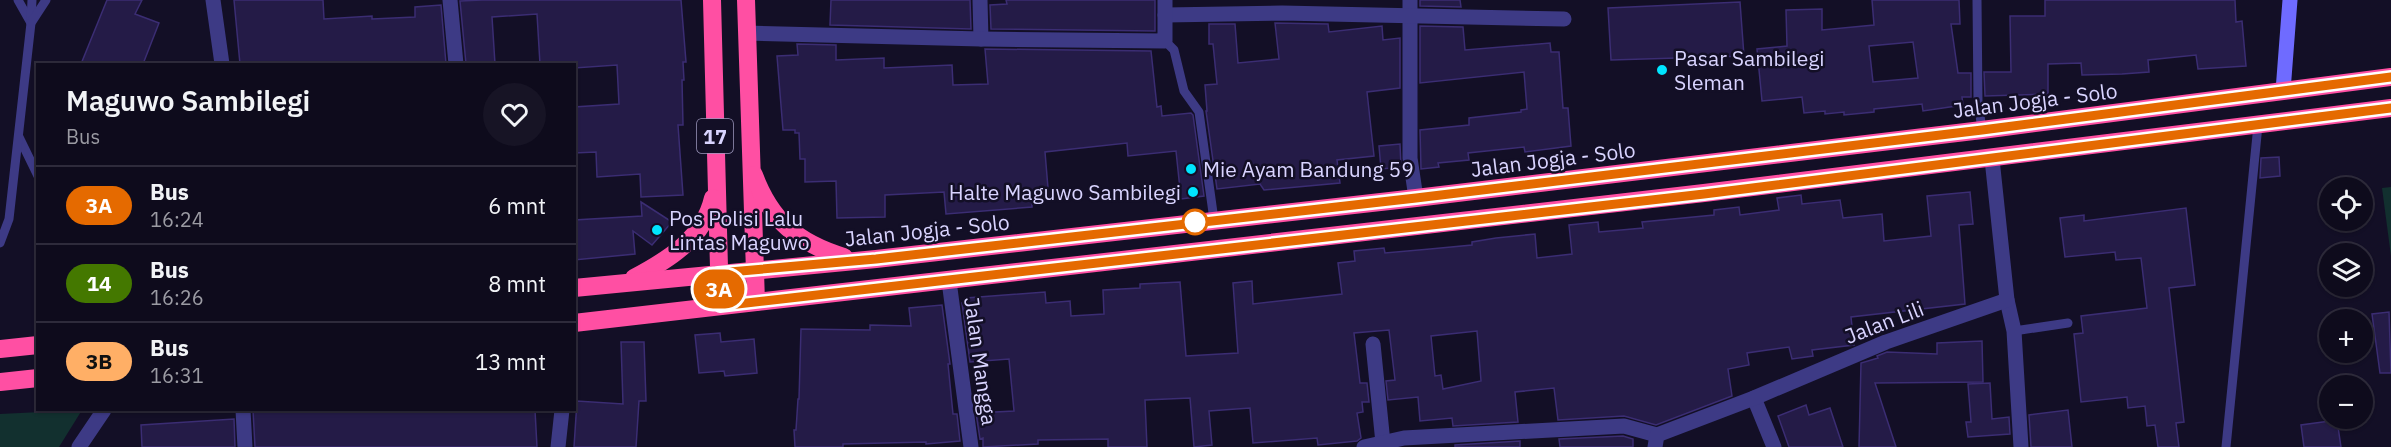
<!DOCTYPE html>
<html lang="id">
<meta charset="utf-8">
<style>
body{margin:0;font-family:"IBM Plex Sans",sans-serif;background:#171425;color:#f1f3f6;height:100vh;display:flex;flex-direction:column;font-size:22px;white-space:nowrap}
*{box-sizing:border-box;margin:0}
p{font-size:20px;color:#9b9ba3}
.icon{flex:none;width:33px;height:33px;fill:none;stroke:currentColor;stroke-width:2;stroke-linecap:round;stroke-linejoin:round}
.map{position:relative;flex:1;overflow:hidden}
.sheet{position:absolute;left:36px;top:63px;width:540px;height:348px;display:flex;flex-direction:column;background:#0e0b1c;border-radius:0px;box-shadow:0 2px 4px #0004,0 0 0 2px #2e2b3b}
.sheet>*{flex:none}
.badge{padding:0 12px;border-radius:20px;font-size:21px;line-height:39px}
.fabs{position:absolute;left:2319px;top:177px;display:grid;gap:12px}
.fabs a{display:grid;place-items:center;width:54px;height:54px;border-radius:50%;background:#0e0b1c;box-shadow:0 2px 4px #0004,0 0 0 2px #2e2b3b;font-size:30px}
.map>.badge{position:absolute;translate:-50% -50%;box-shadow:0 0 0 3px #fff}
.round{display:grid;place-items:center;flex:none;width:63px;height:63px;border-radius:32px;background:#171425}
.overview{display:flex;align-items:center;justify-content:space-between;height:102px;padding:0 30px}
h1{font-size:28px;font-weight:600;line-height:45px}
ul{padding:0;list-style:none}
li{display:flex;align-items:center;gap:18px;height:78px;padding:0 30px;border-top:2px solid #2e2b3b}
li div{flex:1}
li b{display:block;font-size:22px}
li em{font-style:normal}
li .badge{min-width:66px;font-weight:700;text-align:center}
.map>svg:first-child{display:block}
.green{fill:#12302f}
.building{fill:#241b47;stroke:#3b2d73;stroke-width:1.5;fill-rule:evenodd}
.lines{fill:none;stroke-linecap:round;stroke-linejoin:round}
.lane{stroke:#3d3a85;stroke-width:9}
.street{stroke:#3d3a85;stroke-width:15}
.secondary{stroke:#6f6bff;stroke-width:15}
.highway{stroke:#ff4fa3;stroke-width:18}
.line-casing{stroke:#fff;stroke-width:14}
.line{stroke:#e56a00;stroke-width:9}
.poi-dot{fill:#00e5ff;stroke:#130f26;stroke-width:2}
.stop-dot{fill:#fff;stroke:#e56a00;stroke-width:3}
.labels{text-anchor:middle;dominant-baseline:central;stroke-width:5;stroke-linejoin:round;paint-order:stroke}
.shield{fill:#130f26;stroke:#9e99be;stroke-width:1.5}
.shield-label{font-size:20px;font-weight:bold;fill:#d9d4ff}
.poi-label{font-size:21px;fill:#d9d4ff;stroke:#130f26;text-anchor:start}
.street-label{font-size:21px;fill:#d9d4ff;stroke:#130f26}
</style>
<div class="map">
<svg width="2391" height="447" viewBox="0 0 2391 447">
<rect width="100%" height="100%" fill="#130f26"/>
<!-- green -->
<g class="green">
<path d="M2391,187V256L2382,188Z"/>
<path d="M82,410L59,447H0V414Z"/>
</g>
<!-- building -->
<g class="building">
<path d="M107,0H142L135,14L159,23L143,64H81Z"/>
<path d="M234,0H323L324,19L372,16V19L415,17V7L441,5L446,64H240Z"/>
<path d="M482,0H681L686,62H683L684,80H682L683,125H678L683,195L641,197L640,174L597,177L596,152L574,153V107L619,104L617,65L574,68V64H540L537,14L492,17L495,64H466L460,1Z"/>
<path d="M831,0H970L971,29L830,25Z"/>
<path d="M1006,0H1155V31L991,29L990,5L1007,4Z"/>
<path d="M1420,0H1460L1461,7L1420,6Z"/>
<path d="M1872,0H1959L1960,24H1951L1958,73H1971V97H1962L1963,105L1923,111L1922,104L1874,109V112L1844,115V112L1825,114V111L1804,113L1802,97L1762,101L1757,49L1787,46L1786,10L1822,9V30L1874,25ZM1913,42L1918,78L1873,82L1869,46Z"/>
<path d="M2045,0H2235L2236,22L2242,21L2246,66L2198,69L2196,55L2148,60L2149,72L2122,74L2082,75L2081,63L2048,64V94L1985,96L1984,72H2011L2010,16H2045Z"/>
<path d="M1740,2L1744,56L1611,60L1608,8Z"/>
<path d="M1275,23L1328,24L1329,32L1382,26L1383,40L1400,38V88L1367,92L1374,156L1337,160L1340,183L1264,190L1260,184L1217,189L1206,111H1207L1205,85L1217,84L1213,44H1209V24H1235L1238,63L1279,59Z"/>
<path d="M1420,26L1463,27L1465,50L1550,43L1551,52H1559L1563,108H1568L1571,146L1525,152L1524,147L1468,153L1469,160L1438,163L1439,167L1421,169L1420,130L1469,125V118L1521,112V110L1527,109L1524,72L1420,83Z"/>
<path d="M797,44L836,45V60L884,58V68L952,65L953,85L988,84L985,49L1151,51L1157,107L1161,106L1162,116L1191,113L1193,115L1204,196L1181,199L1176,151L1128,156L1127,143L1045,152L1049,200L1032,202V207L946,214L944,192L885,195V217L837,218L836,181L805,182V159H800L799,133H795V130H783L777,56L798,55Z"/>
<path d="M1400,144L1401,167L1381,169L1379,146Z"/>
<path d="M2279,157L2280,176L2260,178L2261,158Z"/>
<path d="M1970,192L1973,224L1959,225L1965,304L1851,317L1854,345L1812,350L1813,356L1792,359L1789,347L1747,353L1749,365L1728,369L1732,396L1656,425L1624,416L1558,420L1554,388L1515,392L1518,422L1453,426L1452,418L1420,421L1418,397L1388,400L1386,381L1395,380L1389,330L1354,333L1360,383H1367L1369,402H1362L1363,412L1357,413L1361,438L1357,441L1318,445L1317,438L1253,443L1250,408L1209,411L1212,445L1194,447L1190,398L1145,400L1147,447H1108V439L1038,440V444L983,447V438L980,439L976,413L1014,411L1009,359L970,362L962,303H966V298L1045,292L1046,303L1070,301L1071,316L1104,314L1103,290L1140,288V284L1180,282L1186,356L1238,353L1233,283L1252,281L1253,304L1342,294L1338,263L1355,261L1354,251L1384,248L1385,253L1430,249L1472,245V242L1496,238L1535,234L1537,258L1572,254L1569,225L1598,222L1599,232L1643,228L1642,222L1714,215V210L1739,207L1740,215L1779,210L1777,198L1801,195L1802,204L1840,200L1843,218L1882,214L1884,241L1931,236L1927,196ZM1477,331L1481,381L1443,389L1441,375L1435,376L1431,336Z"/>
<path d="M641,202L672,222L652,245L633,231L635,254L574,260V220L642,216Z"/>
<path d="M2186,208L2195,285L2169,288L2184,422L2176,423L2179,447H2158L2155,425L2147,426L2145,406L2128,408L2127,397L2081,402L2074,334L2083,333L2081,316L2147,308L2141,258L2116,260L2115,252L2065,257L2060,218L2084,215V221Z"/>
<path d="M942,305L950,364H948L953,414H957L960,441L926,444V442L843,444V447H795L794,430H796L798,399H799L801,329L870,330V325L911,326L909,308Z"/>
<path d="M2389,312L2391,373H2380L2372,314Z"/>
<path d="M720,333L721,342L754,339L757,373L725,376L724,371L699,373L695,335Z"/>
<path d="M1982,341L1983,382L1875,383L1896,447H1859L1861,363L1878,358L1877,356L1887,352L1937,354V343Z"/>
<path d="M621,342H644L646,401H639L636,447H574L577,401L623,404Z"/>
<path d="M1990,383L1992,419L2009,417L2010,434L1968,437L1966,422H1971L1968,384Z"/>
<path d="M1806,405L1809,415L1830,408L1843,447H1789L1778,416Z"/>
<path d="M253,410H535L537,447H255Z"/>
<path d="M2068,410L2072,447H2031L2029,415Z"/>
<path d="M234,419L235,447H142L141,425Z"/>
<path d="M2337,420L2341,447H2304L2301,425Z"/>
<path d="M1623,436L1633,439V447H1560L1559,439Z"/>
<path d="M1520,441V447H1455V445Z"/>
</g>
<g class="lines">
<!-- lane -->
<g class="lane">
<path d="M18,0L31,23"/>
<path d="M1977,0L1978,101L1982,130"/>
<path d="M31,21L32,0"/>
<path d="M1165,41L1174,50L1184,91L1199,112L1214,220"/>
<path d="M19,137L38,176"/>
<path d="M0,243L9,219L31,23L46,0"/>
<path d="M2014,331L2068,323"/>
<path d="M2226,447L2258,125"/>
</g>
<!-- street -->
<g class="street">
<path d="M213,0L222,64"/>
<path d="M450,0L456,64"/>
<path d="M980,0L981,39"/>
<path d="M1410,0V158L1416,198"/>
<path d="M1165,15L1282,13L1564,19"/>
<path d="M747,33L981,39L1165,41V0"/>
<path d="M949,281L971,447"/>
<path d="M2007,300L2014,331L2021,447"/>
<path d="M1373,344L1383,443"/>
<path d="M1754,398L1774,447"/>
<path d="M243,410L245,447"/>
<path d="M79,447L104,410"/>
<path d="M558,447L562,410"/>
<path d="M1364,447L1404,438L1624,426L1657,435"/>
<path d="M1655,447L1657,435L1754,398L1886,342L2007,300L1992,159"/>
</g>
<!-- secondary -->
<path class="secondary" d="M2283,91L2290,0"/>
<!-- highway -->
<g class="highway">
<path d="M712,0L720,306"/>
<path d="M746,0L756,302"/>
<path d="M754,175C771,221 798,243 844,257"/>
<path d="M634,278C668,260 704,238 713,198"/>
<path d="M574,288L876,259L1416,198L1982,130L2391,77"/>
<path d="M574,323L1704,193L2391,108"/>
<path d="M0,349L38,345"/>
<path d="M0,382L38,378"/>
</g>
</g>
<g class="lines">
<defs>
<path id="line" d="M2391,77L1982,130L1416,198L876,259L718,273L720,306L1704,194L2391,108"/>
</defs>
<!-- line casing -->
<use href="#line" class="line-casing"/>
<!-- line -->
<use href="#line" class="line"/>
</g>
<!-- markers -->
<g class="poi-dot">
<circle cx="1662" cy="70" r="6"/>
<circle cx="1191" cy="169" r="6"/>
<circle cx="1193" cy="192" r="6"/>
<circle cx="657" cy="230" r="6"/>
</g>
<circle class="stop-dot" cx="1195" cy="222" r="12"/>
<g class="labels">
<!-- shield labels -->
<rect class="shield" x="697" y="119" width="36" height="34" rx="4.5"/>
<g class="shield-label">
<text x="715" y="136">17</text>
</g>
<!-- poi labels -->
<g class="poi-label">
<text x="1674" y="58">Pasar Sambilegi<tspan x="1674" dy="24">Sleman</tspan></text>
<text x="1203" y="169">Mie Ayam Bandung 59</text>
<text x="1181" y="192" text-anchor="end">Halte Maguwo Sambilegi</text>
<text x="669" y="218">Pos Polisi Lalu<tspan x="669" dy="24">Lintas Maguwo</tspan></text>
</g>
<!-- street labels -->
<g class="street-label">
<text transform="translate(2035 100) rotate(-7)">Jalan Jogja - Solo</text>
<text transform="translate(1553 159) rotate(-7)">Jalan Jogja - Solo</text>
<text transform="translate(927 230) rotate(-6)">Jalan Jogja - Solo</text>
<text transform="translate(1884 322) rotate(-21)">Jalan Lili</text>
<text transform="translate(981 361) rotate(82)">Jalan Mangga</text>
</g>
</g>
</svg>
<div class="fabs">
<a><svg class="icon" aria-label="locate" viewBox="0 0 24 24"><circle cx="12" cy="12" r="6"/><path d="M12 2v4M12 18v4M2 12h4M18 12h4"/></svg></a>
<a><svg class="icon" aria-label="layers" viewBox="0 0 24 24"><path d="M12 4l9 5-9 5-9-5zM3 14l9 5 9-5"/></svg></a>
<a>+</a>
<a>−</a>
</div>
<b class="badge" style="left:719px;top:289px;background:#e56a00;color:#fff">3A</b>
<section class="sheet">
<div class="overview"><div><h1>Maguwo Sambilegi</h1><p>Bus</p></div><a class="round"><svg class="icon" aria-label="heart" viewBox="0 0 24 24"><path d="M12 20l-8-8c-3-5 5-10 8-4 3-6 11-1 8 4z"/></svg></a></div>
<ul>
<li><span class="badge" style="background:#e56a00;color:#fff">3A</span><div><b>Bus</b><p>16:24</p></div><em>6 mnt</em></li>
<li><span class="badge" style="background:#447800;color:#fff">14</span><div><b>Bus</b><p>16:26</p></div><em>8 mnt</em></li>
<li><span class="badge" style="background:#ffaf66;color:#111">3B</span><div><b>Bus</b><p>16:31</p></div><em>13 mnt</em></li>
</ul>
</section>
</div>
